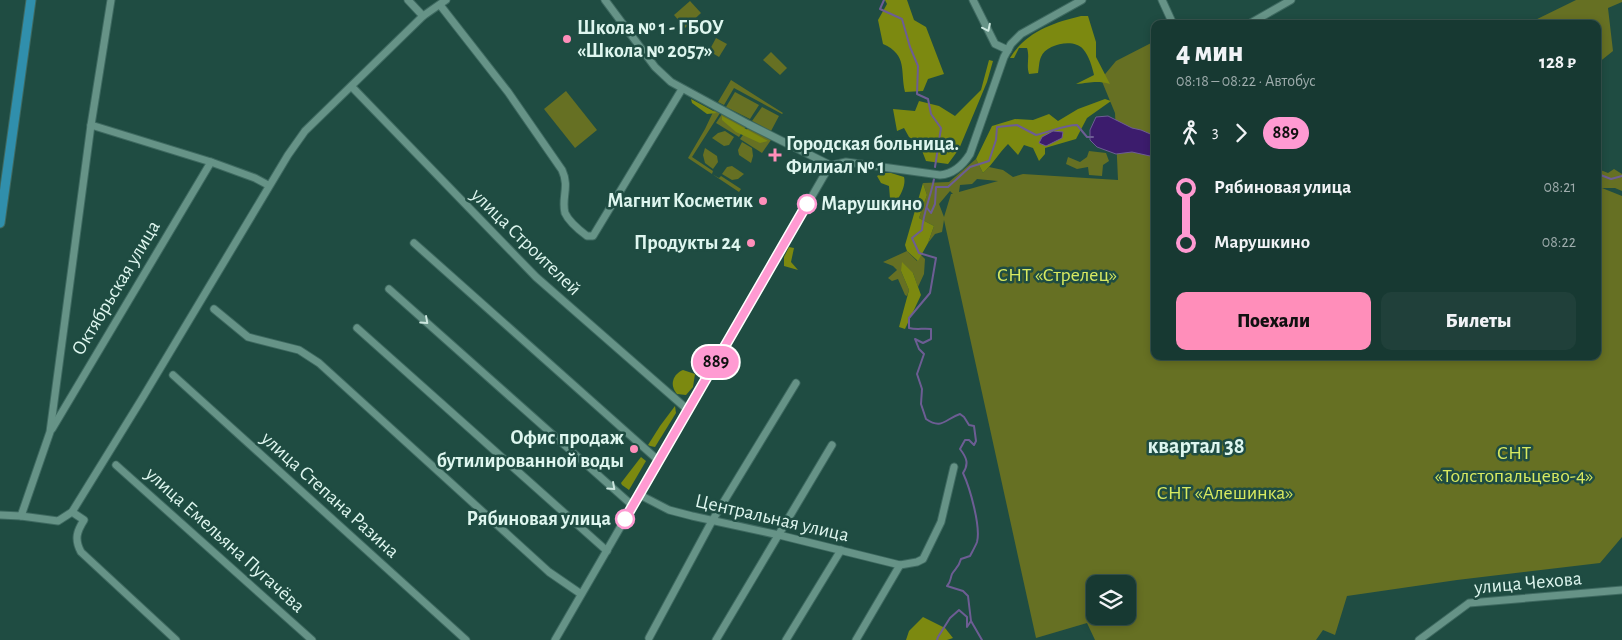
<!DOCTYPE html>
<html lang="ru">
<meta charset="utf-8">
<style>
body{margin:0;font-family:"Alegreya Sans",sans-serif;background:#20403a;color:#f1f3f6;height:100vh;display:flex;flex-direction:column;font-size:19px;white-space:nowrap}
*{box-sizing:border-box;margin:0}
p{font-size:16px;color:#9eacac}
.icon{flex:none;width:28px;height:28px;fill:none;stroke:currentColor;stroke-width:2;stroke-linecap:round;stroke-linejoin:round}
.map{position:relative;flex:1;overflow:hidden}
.sheet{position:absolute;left:1151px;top:20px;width:450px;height:340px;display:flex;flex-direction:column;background:#173932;border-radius:10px;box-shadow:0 2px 8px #0003,0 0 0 1px #36534d}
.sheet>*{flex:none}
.badge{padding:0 10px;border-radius:16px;font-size:18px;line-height:32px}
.buttons{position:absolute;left:1086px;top:575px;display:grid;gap:10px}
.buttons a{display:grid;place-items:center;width:50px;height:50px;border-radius:10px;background:#173932;box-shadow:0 2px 8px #0003,0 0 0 1px #36534d;font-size:25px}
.map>.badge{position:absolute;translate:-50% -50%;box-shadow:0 0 0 2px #fff}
.legs{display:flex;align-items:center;gap:8px;height:55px;padding:0 25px;font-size:16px}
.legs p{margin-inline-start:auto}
.summary{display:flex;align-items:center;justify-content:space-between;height:85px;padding:0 25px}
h1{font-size:28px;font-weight:800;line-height:38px}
.cta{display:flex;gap:10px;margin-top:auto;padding:10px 25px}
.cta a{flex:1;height:58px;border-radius:10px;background:#ff8eba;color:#111;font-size:20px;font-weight:800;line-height:58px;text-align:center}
.cta a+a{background:#20403a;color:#f1f3f6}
ul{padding:0 25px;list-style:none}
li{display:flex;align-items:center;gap:18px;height:55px;font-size:19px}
li i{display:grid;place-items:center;width:8px;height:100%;margin:0 6px;background:currentColor}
li i::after{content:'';width:12px;height:12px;margin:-6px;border:4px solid;border-radius:50%;background:#173932}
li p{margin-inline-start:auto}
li:first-child i{background:linear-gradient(#0000 50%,currentColor 0)}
li:last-child i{background:linear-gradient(currentColor 50%,#0000 0)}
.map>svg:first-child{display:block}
.green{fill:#667023;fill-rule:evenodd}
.forest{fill:#7c8910}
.water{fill:#3c1c6d;stroke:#6d5d94}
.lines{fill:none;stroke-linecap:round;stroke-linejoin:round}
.stream{stroke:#6d5d94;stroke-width:2}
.minor-casing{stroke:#3e6960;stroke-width:9}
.major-casing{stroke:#3e6960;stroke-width:11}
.minor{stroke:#669387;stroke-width:7}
.major{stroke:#308fac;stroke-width:9}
.oneway{stroke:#cce7df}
.line-1-casing{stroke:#fff;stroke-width:11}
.line-1{stroke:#ff9ad2;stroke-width:8}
.poi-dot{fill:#ff8eba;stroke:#1f4c42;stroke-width:2}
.stop-1-dot{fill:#fff;stroke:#ff9ad2;stroke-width:2.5}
.labels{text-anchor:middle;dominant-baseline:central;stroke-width:5;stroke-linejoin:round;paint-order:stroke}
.poi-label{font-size:20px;font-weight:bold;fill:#def6ef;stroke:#1f4c42;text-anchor:end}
.stop-label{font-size:20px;font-weight:bold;fill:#def6ef;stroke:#1f4c42;text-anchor:start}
.street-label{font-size:20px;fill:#def6ef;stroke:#1f4c42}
.park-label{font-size:20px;fill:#d8ea60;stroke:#1f4c42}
.quarter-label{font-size:22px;font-weight:bold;fill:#def6ef;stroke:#1f4c42}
</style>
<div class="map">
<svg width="1622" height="640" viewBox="0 0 1622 640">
<rect width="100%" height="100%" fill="#1f4c42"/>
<!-- green -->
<g class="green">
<path d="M1576,0H1622V2L1608,8L1613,51L1598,63V24H1527Z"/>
<path d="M690,1L701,13L685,28L674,15Z"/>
<path d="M716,38L727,44L719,57L709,51Z"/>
<path d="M1155,41V356H1598V169L1608,173L1614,169L1622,174V191L1615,188H1602L1622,196V537L1600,563L1457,580L1347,596L1335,635L1323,630L1316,640H1095L1087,623L1036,638L944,220L942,232L935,234L928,243L934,226L919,218L927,195L923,183L949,182L976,159L983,173L989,167L1003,170L1013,177L1023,174L1118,180L1115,113L1101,79L1116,61ZM977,179L998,181L959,192L960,185L972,184ZM950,191L953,194H951L944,217L939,204ZM1095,584H1128V616H1095Z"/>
<path d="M771,52L787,68L780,75L763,60Z"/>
<path d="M731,80L783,113L782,114L734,88L724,105L718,102Z"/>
<path d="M566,91L597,130L575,148L544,109Z"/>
<path d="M735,92L759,105L750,119L726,107Z"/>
<path d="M762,107L779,116L771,131L752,121Z"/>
<path d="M714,110L720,113L692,157L713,171L712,174L719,178L721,176L741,189L739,192L688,158L705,129Z"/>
<path d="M722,114L746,126L739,137L716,123Z"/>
<path d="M748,128L771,140L762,153L740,139Z"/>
<path d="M725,131L734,137L729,145L724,146L712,138L718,133Z"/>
<path d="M742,142L752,148L753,156L751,163L739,155L738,150Z"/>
<path d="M705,148L717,156L718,162L713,169L705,163L703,155Z"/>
<path d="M1089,151L1106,153L1109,161L1103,165L1102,176L1089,175L1088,167L1077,169L1066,164L1068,157L1080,162L1087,157Z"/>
<path d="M732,166L744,174L738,179L732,180L722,174L727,167Z"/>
<path d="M907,251L917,261L921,255L925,259L924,274L918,287L913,273L901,271L909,290L907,296L905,295L898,279L892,281L888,278L897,270L893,266L883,262Z"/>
</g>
<!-- forest -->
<g class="forest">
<path d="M885,0H907L914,20L926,27L944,74L928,79L923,91L905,92C900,71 908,55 883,44L878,20L887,4Z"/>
<path d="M1081,16H1088L1096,42V57L1110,84C1096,80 1090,83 1076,84L1094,75C1092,66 1089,56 1083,49C1074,38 1046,44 1041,57C1039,61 1039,68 1038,73L1029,74C1026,65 1030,57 1027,48H1019L1014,58H1010C1026,32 1052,23 1081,16Z"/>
<path d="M989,60L993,61L987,82L959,149L948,164L926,161L919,143L909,137L904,128L897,131L893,109L915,111L919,101L939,106L955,116L981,90Z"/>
<path d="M691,99L717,113L707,114L692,103Z"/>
<path d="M1105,99L1111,101L1087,118L1076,139L1045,148V154L1039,161L1033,148L1024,145L1018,155L1008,144C999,153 993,164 983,173L976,159L992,126L1015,119L1033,120L1049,114L1058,121L1078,109Z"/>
<path d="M722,116L768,141L760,143L736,132L722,120Z"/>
<path d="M882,173H891L904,177C907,188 896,201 891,211L889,186L881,183L877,176Z"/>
<path d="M923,183L927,195L919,218L934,226L928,243L918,261L907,251L905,245Z"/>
<path d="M789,247L794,248L791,262L798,270L784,266V257Z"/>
<path d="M902,262L913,273L921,295L905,329L899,327L909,290L901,271Z"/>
<path d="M683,370L695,374L693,387L686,395L677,394C669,385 673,374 683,370Z"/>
<path d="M675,406L676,413L655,447L650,446L648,445L660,426Z"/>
<path d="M641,457L646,461L629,490L622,485L621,483Z"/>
<path d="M923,617L945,628L953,638L947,640H906L909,631Z"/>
</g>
<!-- water -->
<g class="water">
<path d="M1108,116L1132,128L1141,130L1155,136V150L1150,156L1132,152L1116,154L1097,147L1090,140V130L1096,117Z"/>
<path d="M1053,131L1063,132L1062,138L1046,146L1039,143L1042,137Z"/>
</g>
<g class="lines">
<!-- stream -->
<g class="stream">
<path d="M884,0L880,9L902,19L910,47L918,66L917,94L928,99L931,114L941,128L935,167"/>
<path d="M1598,174L1611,179L1622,176"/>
<path d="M934,179C931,196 923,213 922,230L912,238L919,253L936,258L930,293L909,318V328C917,330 923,328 931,329V339L923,343L915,339L919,349L924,354L917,374L922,389L921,404L926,419C942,430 945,419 960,414L964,417L969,425L974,426L976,441L974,445L969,440H965L960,449C967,458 969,464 963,473C970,488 981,527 977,542C975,547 972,552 970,556L961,559C959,567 955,569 952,574C950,579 951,582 947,586L963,591L968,596L971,621L982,640"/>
<path d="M927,208L931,213L935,204L936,187H948L970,167L989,161L996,140L997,127L1017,125L1036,135C1049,132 1065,125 1077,125L1087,137H1093"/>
<path d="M937,640L938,637L950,618L959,610L967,617V627L971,621"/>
</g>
<defs>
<g id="minor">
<path d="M408,0L423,16"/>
<path d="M605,0L655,67L671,82L748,124L832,166"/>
<path d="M973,0L995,44L1008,50"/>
<path d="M1162,0L1173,24"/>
<path d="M440,5L508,92L562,170C570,187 561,198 565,213C569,222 579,230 587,236H593L682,89"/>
<path d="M1249,24L1291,0"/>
<path d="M352,87L536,277L688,410"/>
<path d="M91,125L211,162"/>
<path d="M414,243L659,461"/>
<path d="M389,289L633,506"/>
<path d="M214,309L248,337L299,350L319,363L549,572L581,594"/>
<path d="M357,328L607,551"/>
<path d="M173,375L466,640"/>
<path d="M52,429L211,162L255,178L268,185"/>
<path d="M116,465L312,640"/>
<path d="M640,495L669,510L692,516L779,535L900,565L917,562L923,559L941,522L954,467"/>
<path d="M72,512L84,520C77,531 74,539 81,552L176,640"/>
<path d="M0,515L21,516L58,521L72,512L143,397L288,155L305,131L423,16L446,0"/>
<path d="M21,516L50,432L91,125L111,0"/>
<path d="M649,638L712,521L796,383"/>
<path d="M555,640L826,172L833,165L846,162L940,175C954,174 963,165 970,154L1004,57L1011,44L1021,34L1082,0"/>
<path d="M716,640L832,445"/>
<path d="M786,640L841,550"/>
<path d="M856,640L900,565"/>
<path d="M1419,640L1469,603L1622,590"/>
</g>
<path id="major" d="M0,223L31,0"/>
</defs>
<!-- minor casing -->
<use href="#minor" class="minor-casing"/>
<!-- major casing -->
<use href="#major" class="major-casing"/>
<!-- minor -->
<use href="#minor" class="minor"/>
<!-- major -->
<use href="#major" class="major"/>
</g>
<!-- one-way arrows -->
<defs><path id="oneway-chevron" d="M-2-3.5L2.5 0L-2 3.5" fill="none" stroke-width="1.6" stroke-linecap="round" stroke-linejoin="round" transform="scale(1.25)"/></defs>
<g class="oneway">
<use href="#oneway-chevron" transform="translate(987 28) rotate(64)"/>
<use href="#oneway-chevron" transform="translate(425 321) rotate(42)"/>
<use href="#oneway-chevron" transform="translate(612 487) rotate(42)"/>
</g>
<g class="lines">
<defs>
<path id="line-1" d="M625,519L807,204"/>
</defs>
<!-- line-1 casing -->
<use href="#line-1" class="line-1-casing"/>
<!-- line-1 -->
<use href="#line-1" class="line-1"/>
</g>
<!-- markers -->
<g class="poi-dot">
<circle cx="567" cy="39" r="5"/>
<path d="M772.5 147.5h5v5h5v5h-5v5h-5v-5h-5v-5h5z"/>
<circle cx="763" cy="201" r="5"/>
<circle cx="751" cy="243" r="5"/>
<circle cx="634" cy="449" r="5"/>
</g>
<g class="stop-1-dot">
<circle cx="807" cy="204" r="9"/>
<circle cx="625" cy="519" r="9"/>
</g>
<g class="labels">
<!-- poi labels -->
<g class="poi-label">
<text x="577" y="28" text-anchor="start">Школа № 1 - ГБОУ<tspan x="577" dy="23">«Школа № 2057»</tspan></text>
<text x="786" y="144" text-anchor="start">Городская больница.<tspan x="786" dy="23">Филиал № 1</tspan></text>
<text x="753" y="201">Магнит Косметик</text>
<text x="741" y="243">Продукты 24</text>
<text x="624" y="438">Офис продаж<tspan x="624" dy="23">бутилированной воды</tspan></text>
</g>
<!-- stop labels -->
<g class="stop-label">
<text x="821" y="204">Марушкино</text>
<text x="611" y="519" text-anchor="end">Рябиновая улица</text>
</g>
<!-- street labels -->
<g class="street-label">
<text transform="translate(526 242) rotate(44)">улица Строителей</text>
<text transform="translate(116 288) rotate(-59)">Октябрьская улица</text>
<text transform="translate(330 495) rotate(42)">улица Степана Разина</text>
<text transform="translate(772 518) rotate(13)">Центральная улица</text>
<text transform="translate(225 540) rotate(42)">улица Емельяна Пугачёва</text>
<text transform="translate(1528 583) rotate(-5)">улица Чехова</text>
</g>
<!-- park labels -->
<g class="park-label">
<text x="1057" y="275">СНТ «Стрелец»</text>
<text x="1514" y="453">СНТ<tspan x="1514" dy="23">«Толстопальцево-4»</tspan></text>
<text x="1225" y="493">СНТ «Алешинка»</text>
</g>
<!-- quarter labels -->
<g class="quarter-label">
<text x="1196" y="446">квартал 38</text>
</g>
</g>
</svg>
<div class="buttons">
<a><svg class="icon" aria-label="layers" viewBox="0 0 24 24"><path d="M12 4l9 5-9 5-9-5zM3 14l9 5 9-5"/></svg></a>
</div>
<b class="badge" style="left:716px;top:362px;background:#ff9ad2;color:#111">889</b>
<section class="sheet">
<div class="summary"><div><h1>4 мин</h1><p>08:18 – 08:22 · Автобус</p></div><b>128 ₽</b></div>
<div class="legs"><svg class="icon" aria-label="walk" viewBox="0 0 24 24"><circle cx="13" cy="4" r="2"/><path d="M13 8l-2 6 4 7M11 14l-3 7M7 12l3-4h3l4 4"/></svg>3<svg class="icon" aria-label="forward" viewBox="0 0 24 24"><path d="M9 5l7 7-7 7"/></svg><b class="badge" style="background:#ff9ad2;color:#111">889</b></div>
<ul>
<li><i style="color:#ff9ad2"></i><b>Рябиновая улица</b><p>08:21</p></li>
<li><i style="color:#ff9ad2"></i><b>Марушкино</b><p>08:22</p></li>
</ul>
<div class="cta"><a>Поехали</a><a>Билеты</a></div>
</section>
</div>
